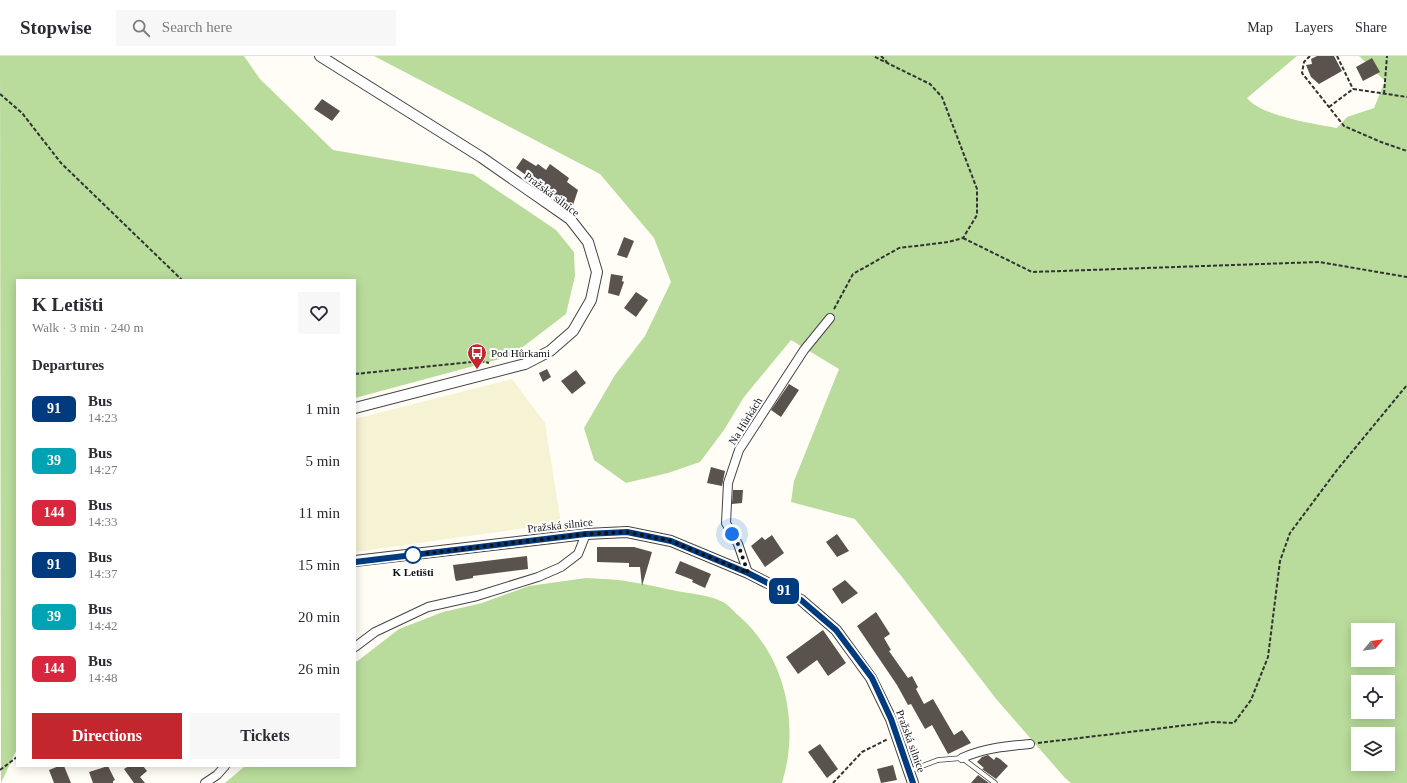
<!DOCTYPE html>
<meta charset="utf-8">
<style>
body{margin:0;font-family:"Times New Roman",serif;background:#f7f7f7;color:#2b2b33;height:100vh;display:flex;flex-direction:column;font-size:15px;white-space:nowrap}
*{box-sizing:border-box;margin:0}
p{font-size:13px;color:#7c7c81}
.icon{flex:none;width:22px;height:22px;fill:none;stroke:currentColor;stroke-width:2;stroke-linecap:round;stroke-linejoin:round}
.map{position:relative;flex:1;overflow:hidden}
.panel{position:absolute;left:16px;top:223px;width:340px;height:488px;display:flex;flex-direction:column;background:#fff;border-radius:0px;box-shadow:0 2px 10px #0003}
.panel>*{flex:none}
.badge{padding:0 8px;border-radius:6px;font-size:14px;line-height:26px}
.needle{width:26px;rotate:61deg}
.controls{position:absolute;left:1351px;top:567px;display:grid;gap:8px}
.controls a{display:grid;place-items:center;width:44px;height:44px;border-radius:0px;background:#fff;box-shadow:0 2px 10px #0003;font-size:20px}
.you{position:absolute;width:20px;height:20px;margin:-10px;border:3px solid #fff;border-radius:50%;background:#1a73e8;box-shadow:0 0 0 6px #1a73e833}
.map>.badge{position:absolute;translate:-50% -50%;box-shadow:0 0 0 2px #fff}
h2{padding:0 16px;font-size:15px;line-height:36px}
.round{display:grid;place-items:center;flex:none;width:42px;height:42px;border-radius:0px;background:#f7f7f7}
.summary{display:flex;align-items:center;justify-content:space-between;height:68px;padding:0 16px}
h1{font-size:19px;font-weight:700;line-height:30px}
.action{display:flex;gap:8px;margin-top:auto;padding:8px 16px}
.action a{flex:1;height:46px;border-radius:0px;background:#c4262e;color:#fff;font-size:16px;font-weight:700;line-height:46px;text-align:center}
.action a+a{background:#f7f7f7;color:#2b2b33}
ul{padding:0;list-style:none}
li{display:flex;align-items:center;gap:12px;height:52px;padding:0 16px}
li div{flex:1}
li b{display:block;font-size:15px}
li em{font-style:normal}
li .badge{min-width:44px;font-weight:700;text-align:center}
header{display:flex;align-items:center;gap:24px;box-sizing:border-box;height:56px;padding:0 20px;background:#fff;border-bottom:1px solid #e1e1e2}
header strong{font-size:19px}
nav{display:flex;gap:22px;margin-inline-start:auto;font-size:14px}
.search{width:280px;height:36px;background:#f7f7f7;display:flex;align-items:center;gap:10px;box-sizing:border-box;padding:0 14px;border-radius:0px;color:#7c7c81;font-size:15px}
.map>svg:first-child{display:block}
.farmland{fill:#f6f3d4}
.forest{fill:#b9dc9c;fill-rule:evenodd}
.building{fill:#5a524d}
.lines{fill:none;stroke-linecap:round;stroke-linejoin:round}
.service-casing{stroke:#444;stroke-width:5.5}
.minor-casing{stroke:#444;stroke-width:10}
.tertiary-casing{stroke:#444;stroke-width:12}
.path{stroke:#333;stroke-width:2;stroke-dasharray:4 2;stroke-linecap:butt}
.service{stroke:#fff;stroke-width:4}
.minor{stroke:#fff;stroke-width:8}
.tertiary{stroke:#fff;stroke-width:10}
.line-casing{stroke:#fff;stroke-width:9}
.line{stroke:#003b80;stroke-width:6}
.walk{stroke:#111;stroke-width:4;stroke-dasharray:0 7.2}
.stop-dot{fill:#fff;stroke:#003b80;stroke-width:2}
.labels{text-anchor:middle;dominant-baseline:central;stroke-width:4;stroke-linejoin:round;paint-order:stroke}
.street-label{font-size:11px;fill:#111;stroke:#fff}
.poi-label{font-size:11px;fill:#111;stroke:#fff;text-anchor:start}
.stop-label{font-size:11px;font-weight:bold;fill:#111;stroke:#fff}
</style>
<header>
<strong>Stopwise</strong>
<div class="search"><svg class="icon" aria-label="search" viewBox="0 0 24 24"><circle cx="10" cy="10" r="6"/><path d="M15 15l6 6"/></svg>Search here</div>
<nav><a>Map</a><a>Layers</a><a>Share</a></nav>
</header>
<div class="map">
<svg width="1407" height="727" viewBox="0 0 1407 727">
<rect width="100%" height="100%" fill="#fffdf5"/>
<!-- farmland -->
<path class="farmland" d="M512,323L545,367L561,467L355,496V363Z"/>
<!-- forest -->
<g class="forest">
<path d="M0,0H244L260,23L333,94L473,118L556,174L574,196L575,220L566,258L511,300L355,342V224H17V693L1,727Z"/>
<path d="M374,0H1297L1247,42C1261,60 1314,68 1337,72L1347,61L1374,52L1385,25L1359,0H1407V727H1071L1065,722L997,644L902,521L855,463L791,446L794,425L839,313L791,284L744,341L724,374L700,406L668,417L626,427L594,404L584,372L615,319L645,280L671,226L654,182L600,118ZM1358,574H1388V604H1358ZM1358,626H1388V656H1358ZM1358,678H1388V708H1358Z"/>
<path d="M586,522C601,523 617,523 631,526C648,528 665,533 682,536C695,538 712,540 723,546C729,549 734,556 739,560C786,601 800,669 782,727H225L245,710H355V607L399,573L443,556L482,547L529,530Z"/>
</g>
<!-- building -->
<g class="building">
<path d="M1317,0H1334L1342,15L1319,28L1311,21L1306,9L1312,8L1311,3Z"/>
<path d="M1372,2L1380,16L1363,25L1356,11Z"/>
<path d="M322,43L340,55L332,65L314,53Z"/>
<path d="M523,102L536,110L538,108L546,114L550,108L569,122L567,126L578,134L572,152L516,112Z"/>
<path d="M624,181L634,185L627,202L617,199Z"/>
<path d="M611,218L623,220L622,225L624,226L619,240L608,237Z"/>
<path d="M636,236L648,244L636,261L624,252Z"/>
<path d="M547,313L551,321L543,326L539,317Z"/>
<path d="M576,314L586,327L572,338L561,325Z"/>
<path d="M789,328L799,334L781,361L771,354Z"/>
<path d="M711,411L725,415L722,430L707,427Z"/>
<path d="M733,434H743L742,447L732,448Z"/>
<path d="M837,478L849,495L837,501L826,486Z"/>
<path d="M772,479L784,497L765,511L751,490L762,481L765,484Z"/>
<path d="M597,491H634L652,496L642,530L640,511H629V507L597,506Z"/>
<path d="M527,500L528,513L473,520V522L456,525L455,522L453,509Z"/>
<path d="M680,505L711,518L705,532L692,526L693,524L675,517Z"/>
<path d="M845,524L858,537L842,548L832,533Z"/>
<path d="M876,556L890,578L884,582L891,594L889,595L908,622L912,620L918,631L916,633L924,648L933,643L954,679L962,674L971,687L948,698L932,669L925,673L911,648L908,649L897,629L857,570Z"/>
<path d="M823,574L846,607L828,620L817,604L798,618L786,601Z"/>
<path d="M820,688L838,713L827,722L808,696Z"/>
<path d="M988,699L994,704L996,701L1000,703L1008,710L996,723L982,713L984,712L977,706L982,701Z"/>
<path d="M893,709L897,724L881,727L877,713Z"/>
<path d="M59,710H64L71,727H54L49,714Z"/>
<path d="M108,710L115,724L113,725V727H93L89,716Z"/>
<path d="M129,710H143L147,715L140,721L145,727H134L124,713Z"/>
<path d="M978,719L989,727H971Z"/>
</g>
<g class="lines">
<defs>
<path id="service" d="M909,715L938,704L962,702L995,727"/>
<g id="minor">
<path d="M748,517L738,488L726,467L728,427L739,394L804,294L830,262"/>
<path d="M355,591L375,576L428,551L477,540L538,521L561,511L578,498L586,478"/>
<path d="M962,702C984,692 1007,690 1030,688"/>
<path d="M205,727L217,719L225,710"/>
</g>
<g id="tertiary">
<path d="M320,0L481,101L570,163L588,186L597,216L591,244L573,275L550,295L525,308L355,352"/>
<path d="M355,505L586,478L627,476L671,485L748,517L801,544L836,574L871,622L891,663L913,727"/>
</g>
</defs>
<!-- service casing -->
<use href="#service" class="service-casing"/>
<!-- minor casing -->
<use href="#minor" class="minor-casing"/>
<!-- tertiary casing -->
<use href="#tertiary" class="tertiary-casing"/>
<!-- path -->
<g class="path">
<path d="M881,0L887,6"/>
<path d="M1310,0L1304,6L1302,17L1344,70L1381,86L1407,95"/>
<path d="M1337,0L1353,33"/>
<path d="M0,38L22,57L61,107L182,224"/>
<path d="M1384,38L1387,0"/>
<path d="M1329,51L1353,33L1407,41"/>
<path d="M963,182L1032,216L1319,206L1407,221"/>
<path d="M834,253L853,218L899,192L948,186L963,182L977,159V133L942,41L930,28L873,0"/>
<path d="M355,318L481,305L489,307"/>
<path d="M1038,687L1213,666L1234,667L1251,644L1268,601L1280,505L1290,477L1337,414L1407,329"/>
<path d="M0,714L17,701"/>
<path d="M833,727L862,696L888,683"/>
</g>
<!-- service -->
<use href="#service" class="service"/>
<!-- minor -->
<use href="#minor" class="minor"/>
<!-- tertiary -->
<use href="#tertiary" class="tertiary"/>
</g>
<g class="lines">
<defs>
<path id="line" d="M355,506L586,478L627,476L671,485L748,517L801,544L836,574L872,622L891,663L913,727"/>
</defs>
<!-- line casing -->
<use href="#line" class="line-casing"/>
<!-- line -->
<use href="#line" class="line"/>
<!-- walk -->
<path class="walk" d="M413,499L586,478L627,476L671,485L748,517L738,488L732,478"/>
</g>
<!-- icons -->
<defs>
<symbol id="bus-pin" viewBox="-11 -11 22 30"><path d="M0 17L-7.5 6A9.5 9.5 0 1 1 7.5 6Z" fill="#c4262e" stroke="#fff"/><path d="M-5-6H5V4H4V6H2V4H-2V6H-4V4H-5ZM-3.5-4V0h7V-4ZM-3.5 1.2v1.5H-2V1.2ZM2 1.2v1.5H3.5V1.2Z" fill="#fff"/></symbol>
</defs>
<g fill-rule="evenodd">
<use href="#bus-pin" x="466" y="286" width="22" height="30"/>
</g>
<!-- markers -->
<circle class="stop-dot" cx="413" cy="499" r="8"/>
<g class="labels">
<!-- street labels -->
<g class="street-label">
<text transform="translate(552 138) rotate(37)">Pražská silnice</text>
<text transform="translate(745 365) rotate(-58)">Na Hůrkách</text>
<text transform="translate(560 469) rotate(-6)">Pražská silnice</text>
<text transform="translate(911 685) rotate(70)">Pražská silnice</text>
</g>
<!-- poi labels -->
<g class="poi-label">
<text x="491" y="297">Pod Hůrkami</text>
</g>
<!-- stop labels -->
<g class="stop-label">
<text x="413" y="516">K Letišti</text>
</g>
</g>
</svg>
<div class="controls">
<a><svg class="needle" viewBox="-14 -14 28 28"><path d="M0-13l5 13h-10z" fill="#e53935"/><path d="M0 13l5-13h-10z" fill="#7c7c81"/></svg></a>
<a><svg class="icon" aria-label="locate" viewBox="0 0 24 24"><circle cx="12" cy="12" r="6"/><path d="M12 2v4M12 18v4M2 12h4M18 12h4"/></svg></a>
<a><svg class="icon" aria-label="layers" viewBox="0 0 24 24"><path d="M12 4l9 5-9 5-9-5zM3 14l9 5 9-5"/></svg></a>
</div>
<div class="you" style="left:732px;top:478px"></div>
<b class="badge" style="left:784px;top:535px;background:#003b80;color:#fff">91</b>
<section class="panel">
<div class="summary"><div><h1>K Letišti</h1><p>Walk · 3 min · 240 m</p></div><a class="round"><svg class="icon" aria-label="heart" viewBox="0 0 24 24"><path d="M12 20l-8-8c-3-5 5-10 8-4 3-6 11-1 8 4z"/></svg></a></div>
<h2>Departures</h2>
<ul>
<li><span class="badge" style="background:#003b80;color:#fff">91</span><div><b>Bus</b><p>14:23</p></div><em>1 min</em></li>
<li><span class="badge" style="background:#00a3b4;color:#fff">39</span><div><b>Bus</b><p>14:27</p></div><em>5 min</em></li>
<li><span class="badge" style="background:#d7263d;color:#fff">144</span><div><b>Bus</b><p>14:33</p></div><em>11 min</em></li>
<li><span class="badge" style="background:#003b80;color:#fff">91</span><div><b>Bus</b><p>14:37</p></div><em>15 min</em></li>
<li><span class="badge" style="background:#00a3b4;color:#fff">39</span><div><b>Bus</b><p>14:42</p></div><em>20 min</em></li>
<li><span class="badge" style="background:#d7263d;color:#fff">144</span><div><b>Bus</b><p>14:48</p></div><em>26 min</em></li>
</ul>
<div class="action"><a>Directions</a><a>Tickets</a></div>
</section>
</div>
